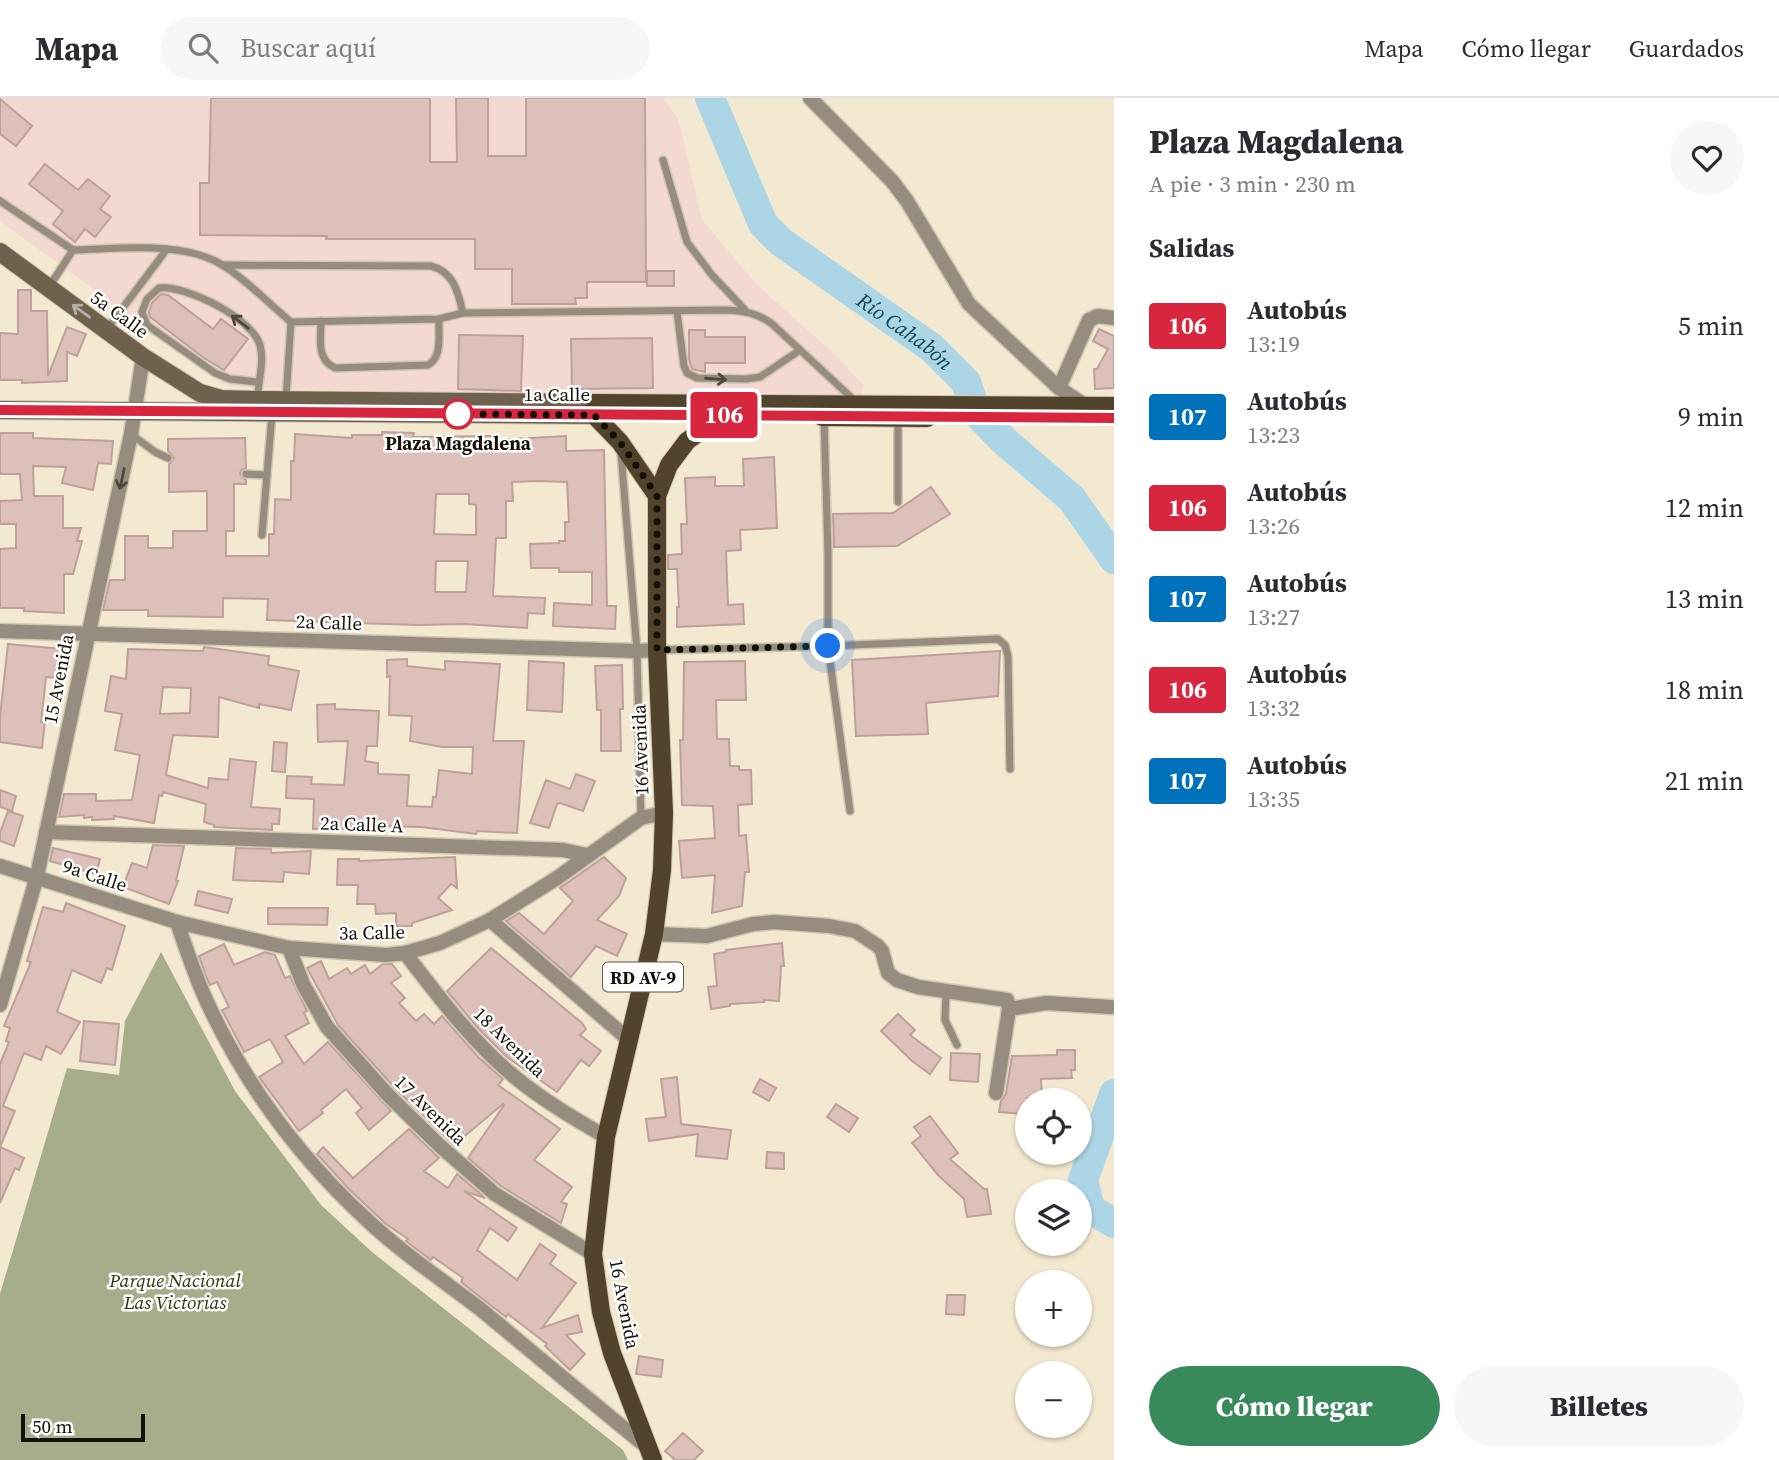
<!DOCTYPE html>
<html lang="es">
<meta charset="utf-8">
<style>
body{margin:0;font-family:"Source Serif 4",serif;background:#f7f7f7;color:#2b2b33;height:100vh;display:flex;flex-direction:column;font-size:26px;white-space:nowrap}
*{box-sizing:border-box;margin:0}
p{font-size:23px;color:#7c7c81}
.icon{flex:none;width:38px;height:38px;fill:none;stroke:currentColor;stroke-width:2;stroke-linecap:round;stroke-linejoin:round}
.map{position:relative;flex:1;overflow:hidden}
.panel{display:flex;flex-direction:column;background:#fff;width:665px}
.panel>*{flex:none}
.badge{padding:0 14px;border-radius:5px;font-size:24px;line-height:46px}
.buttons{position:absolute;left:1015px;top:990px;display:grid;gap:14px}
.buttons a{display:grid;place-items:center;width:77px;height:77px;border-radius:50%;background:#fff;box-shadow:0 2px 5px #0004;font-size:35px}
.scale{position:absolute;left:21px;bottom:18px;width:124px;box-sizing:border-box;padding-left:7px;border:4px solid #131007;border-top:0;font-size:19px;line-height:24px;white-space:nowrap;color:#131007;-webkit-text-stroke:5px #fff;paint-order:stroke}
.you{position:absolute;width:35px;height:35px;margin:-18px;border:5px solid #fff;border-radius:50%;background:#1a73e8;box-shadow:0 0 0 10px #1a73e833}
.map>.badge{position:absolute;translate:-50% -50%;box-shadow:0 0 0 4px #fff}
h2{padding:0 35px;font-size:26px;line-height:63px}
.round{display:grid;place-items:center;flex:none;width:74px;height:74px;border-radius:37px;background:#f7f7f7}
.head{display:flex;align-items:center;justify-content:space-between;height:119px;padding:0 35px}
h1{font-size:33px;font-weight:800;line-height:52px}
.primary-button{display:flex;gap:14px;margin-top:auto;padding:14px 35px}
.primary-button a{flex:1;height:80px;border-radius:42px;background:#398a5b;color:#fff;font-size:28px;font-weight:800;line-height:80px;text-align:center}
.primary-button a+a{background:#f7f7f7;color:#2b2b33}
ul{padding:0;list-style:none}
li{display:flex;align-items:center;gap:21px;height:91px;padding:0 35px}
li div{flex:1}
li b{display:block;font-size:26px}
li em{font-style:normal}
li .badge{min-width:77px;font-weight:700;text-align:center}
header{display:flex;align-items:center;gap:42px;box-sizing:border-box;height:98px;padding:0 35px;background:#fff;border-bottom:2px solid #e1e1e2}
header strong{font-size:33px}
nav{display:flex;gap:38px;margin-inline-start:auto;font-size:24px}
.search{width:490px;height:63px;background:#f7f7f7;display:flex;align-items:center;gap:18px;box-sizing:border-box;padding:0 24px;border-radius:38px;color:#7c7c81;font-size:26px}
main{display:flex;flex:1;min-height:0}
.map>svg:first-child{display:block}
.commercial{fill:#f3d9d2}
.forest{fill:#a5ad8a}
.lines{fill:none;stroke-linecap:round;stroke-linejoin:round}
.river{stroke:#acd5e6;stroke-width:30}
.building{fill:#ddc0b9;stroke:#bda19a;stroke-width:2;fill-rule:evenodd}
.service-casing{stroke:#cfc6b0;stroke-width:10}
.minor-casing{stroke:#cfc6b0;stroke-width:17}
.secondary-casing{stroke:#cfc6b0;stroke-width:20}
.primary-casing{stroke:#cfc6b0;stroke-width:20}
.service{stroke:#968d80;stroke-width:7}
.minor{stroke:#968d80;stroke-width:14}
.secondary{stroke:#6e624f;stroke-width:18}
.primary{stroke:#52442c;stroke-width:18}
.oneway{stroke:#b6b0a7}
.oneway2{stroke:#4e483d}
.line-casing{stroke:#fff;stroke-width:16}
.line{stroke:#d7263d;stroke-width:10}
.walk{stroke:#131007;stroke-width:7;stroke-dasharray:0 12.6}
.stop-dot{fill:#fff;stroke:#d7263d;stroke-width:3.5}
.labels{text-anchor:middle;dominant-baseline:central;stroke-width:5;stroke-linejoin:round;paint-order:stroke}
.shield{fill:#fff;stroke:#5a5851;stroke-width:2}
.shield-label{font-size:18px;font-weight:bold;fill:#131007}
.street-label{font-size:19px;fill:#131007;stroke:#fff}
.stop-label{font-size:19px;font-weight:bold;fill:#131007;stroke:#fff}
.park-label{font-size:19px;font-style:italic;fill:#2f350b;stroke:#fff}
.water-label{font-size:21px;font-style:italic;fill:#0d4557;stroke:#fff}
</style>
<header>
<strong>Mapa</strong>
<div class="search"><svg class="icon" aria-label="search" viewBox="0 0 24 24"><circle cx="10" cy="10" r="6"/><path d="M15 15l6 6"/></svg>Buscar aquí</div>
<nav><a>Mapa</a><a>Cómo llegar</a><a>Guardados</a></nav>
</header>
<main>
<div class="map">
<svg width="1114" height="1362" viewBox="0 0 1114 1362">
<rect width="100%" height="100%" fill="#f3e9d0"/>
<!-- commercial -->
<path class="commercial" d="M0,0H663L678,20L702,122L758,188L832,254L863,286L859,306L228,289L0,123Z"/>
<!-- forest -->
<path class="forest" d="M161,854L235,993L321,1107L372,1154L623,1352L628,1362H0V1196L67,970L119,977L125,923Z"/>
<g class="lines">
<!-- river -->
<g class="river">
<path id="s1" d="M710,0L763,126L781,144L932,250L966,284L976,314L1002,341L1072,401L1114,461"/>
<path d="M1114,996L1083,1082L1090,1111L1114,1125"/>
</g>
</g>
<!-- building -->
<g class="building">
<path d="M211,0H430V64H457L456,0H488V58H526V0H645L646,184H587V200H575L576,206H512V171H475V141H326L327,138L200,137V85H209Z"/>
<path d="M0,1L32,28L16,48L0,36Z"/>
<path d="M45,66L78,92L88,81L110,98L100,111L111,119L95,139L85,131L75,144L53,126L63,113L29,86Z"/>
<rect x="647" y="173" width="27" height="15"/>
<path d="M18,192H31V213H47L48,278L67,229L86,236L77,258L67,254V283L22,285V282H0V235L18,236Z"/>
<path d="M161,196L168,197L213,231L221,221L248,241L224,272L204,260L150,219L149,214L152,205Z"/>
<path d="M1099,231L1114,238V290L1095,291L1094,271H1097L1108,251L1093,243Z"/>
<path d="M689,232H705V239H745V265H705V274L692,271L689,261Z"/>
<path d="M459,237L523,238L521,293L458,291Z"/>
<path d="M652,240L653,290L572,291L571,241Z"/>
<path d="M382,334L414,335L413,339L494,338L493,342L566,338V353L604,352L607,508H616L615,531L553,528L554,505L592,507V474H559V470H531L530,446L559,445V443H565V424H569L567,384L538,383L512,384L513,403H506V440H496L493,498L545,500L544,516L528,515L527,530L465,526L418,527L267,522L268,501L223,500V519L148,518V512H103L110,482H125V438H148V450H173V433H207V393L169,394V366L174,360L168,353V341L245,340L246,370L241,372L240,376L246,382V386H234V433H226V458H269V436H274L275,401L291,402V363H294L295,336L352,340V337H382ZM436,396H469V406L476,407V437L434,436ZM436,463H468L466,494H435Z"/>
<path d="M0,335H33V340L113,343L111,366L98,365L93,392L62,385L66,369L33,368L34,398H63V430H81L77,443H82L73,476H64V515L24,513V510H0V451L16,450V426H0V403L22,402L20,376H0Z"/>
<path d="M774,359L777,430L740,432L741,452L726,453L728,507L743,506L744,526L677,529V509H679L677,471H668V457L682,456L681,426H687L685,380L715,379V388H744L743,361Z"/>
<path d="M931,389L950,416L897,448L834,449L833,416L893,415Z"/>
<path d="M8,546L62,551L59,580L46,579L41,624H45L42,650L0,644V618Z"/>
<path d="M204,549L269,558L268,567L299,573L291,612L259,606V610L219,599L218,639L173,637L166,677L208,690L209,680L228,682L230,661L256,664L251,709L280,711L279,726H272V732L214,729V727L204,724L206,706L163,694L162,698L159,697L154,725L114,718V721L92,722V719L84,720V717L59,719L64,696H96V703L132,702L140,657L115,652L122,616L105,613L111,578L126,581L128,551L203,553ZM163,589L191,590L190,615L160,616Z"/>
<path d="M1000,553L998,598L926,605L928,636L856,638L852,562Z"/>
<path d="M407,561V568L445,572V563L500,566L493,643H524L517,735L477,733L476,736L421,729L381,728L380,731H313L314,701L286,700L287,678L312,679L311,686L344,687L348,643L318,644L317,607L335,606V611L379,613L377,648H367L365,663L378,665V676L409,677L407,708L432,709L433,699H436L439,672L472,676L473,649H442L410,643L412,618L389,617L390,578L387,579V562Z"/>
<path d="M529,563L564,565L562,614L527,612Z"/>
<path d="M745,563L746,602H716L717,641H729L730,668H739V672H751L752,706L738,707L739,738L746,737L749,774H745L742,808L712,815L715,777L682,780L679,743L715,740L713,708L682,707L680,642H683L684,564Z"/>
<path d="M622,567L623,611H620L621,653H601V612H597L595,568Z"/>
<path d="M274,644L287,645L285,674L272,673Z"/>
<path d="M576,676L595,683L583,713L560,705L557,706L549,730L530,725L546,682L570,691Z"/>
<path d="M0,692L16,698L12,713L0,709Z"/>
<path d="M8,713L23,718L14,748L0,743V735Z"/>
<path d="M153,747L184,748L176,783H178L169,806L123,789L132,765L147,770Z"/>
<path d="M53,750L100,761L96,776L50,763Z"/>
<path d="M236,750L271,751V755L311,753L309,776L284,774L283,784L233,782Z"/>
<path d="M455,759L457,790L451,786L438,800L452,812L412,825V828H396V815L376,816L375,806H357L358,787H337L338,761H359V763Z"/>
<path d="M604,759L626,780L619,798L597,822L627,836L617,858L596,848L571,879L506,823L519,815L544,836L573,803L560,790Z"/>
<path d="M198,793L232,801L228,815L195,807Z"/>
<path d="M66,805L125,828L112,872L107,870L101,885L72,872L57,914L80,924L61,956L46,948L41,962L24,955L3,1008L15,1013L0,1049L24,1060L19,1072L15,1070L0,1105V966L9,944L6,943L10,930L4,928L31,864L27,863L43,809L63,814Z"/>
<path d="M268,810H328L327,827L268,826Z"/>
<path d="M782,845L784,868H781L779,903L764,902V904L730,906V908L711,911L708,889L717,888L714,856L726,854V852Z"/>
<path d="M224,846L234,867L265,854L275,857L285,880L290,878L307,913L304,915L309,925L285,938L304,966L328,944L391,1013L369,1032L356,1015L362,1010L346,991L321,1012L323,1015L299,1033L259,979L283,964L270,941L244,954L222,912L229,909L217,884L210,887L207,881L199,858Z"/>
<path d="M491,850L582,925L586,931L580,937L601,953L589,968L581,962L557,994L507,959L478,930L447,893Z"/>
<path d="M321,863L329,881L347,870L351,876L365,867L370,876L383,866H392L401,878L391,885L405,900L399,905L416,923L424,916L434,926L442,918L478,959L503,981L498,987L560,1031L534,1062L572,1089L561,1104L567,1106L561,1125L501,1088L468,1060L504,1007L503,1006L454,1047L395,990L338,927L307,870Z"/>
<path d="M898,916L915,932L910,937L941,960L930,976L912,963L881,933Z"/>
<path d="M84,923L119,926L115,967L80,963Z"/>
<path d="M1057,952H1075V972H1071L1072,980L1041,981L1042,999L1027,1000L1026,1016L999,1014L1001,1003L1006,996L1012,958L1057,957Z"/>
<path d="M951,955L980,956L978,984L950,982Z"/>
<path d="M677,979L681,1026L731,1032L727,1061L696,1058L698,1036L649,1043L646,1021L666,1019L661,981Z"/>
<path d="M760,981L776,990L769,1003L753,994Z"/>
<path d="M836,1006L858,1020L849,1034L827,1019Z"/>
<path d="M930,1018L958,1055L950,1061L984,1091H987L991,1116L967,1119L964,1101L938,1077L912,1045L921,1038L914,1029Z"/>
<path d="M409,1031L439,1060L424,1073L448,1090L457,1076L485,1100L464,1093L517,1130L508,1143L490,1130L477,1152L517,1182L540,1146L556,1157L550,1166L576,1185L542,1230L578,1217L582,1234L566,1237L585,1256L570,1272L545,1248L547,1246L508,1216L506,1219L461,1184L463,1180L433,1159L431,1162L406,1143L408,1141L386,1126L349,1091L317,1056L323,1049L353,1080Z"/>
<path d="M767,1054L784,1055V1071L766,1070Z"/>
<path d="M947,1197H965L964,1217L946,1216Z"/>
<path d="M639,1258L663,1262L661,1279L636,1276Z"/>
<path d="M683,1335L703,1353L694,1362H675L665,1353Z"/>
</g>
<g class="lines">
<defs>
<g id="service">
<path d="M663,62L687,144L712,177L745,212"/>
<path d="M0,103L73,152"/>
<path d="M223,167L431,168C454,174 458,194 463,215"/>
<path d="M49,189L73,152C118,151 184,142 224,168C248,183 269,206 291,224"/>
<path d="M677,214L684,268L687,275L697,280L746,281L760,279L800,252"/>
<path d="M321,223C321,242 316,261 335,270L428,267C443,259 438,236 439,221"/>
<path d="M107,231L167,151"/>
<path d="M257,284L230,281L215,275L147,227L142,214L147,201L159,190C186,187 252,220 260,247C265,266 257,284 258,302"/>
<path d="M286,300L291,224L439,221L463,215L727,212C745,213 756,215 771,225L854,302"/>
<path d="M824,320L828,456V548L850,713"/>
<path d="M898,321V404"/>
<path d="M132,337L155,354L168,360"/>
<path d="M621,355L637,553L641,720"/>
<path d="M246,376L267,377"/>
<path d="M262,437L272,316"/>
<path d="M657,552L828,548L998,541L1005,547L1008,558L1010,671"/>
<path d="M946,894L945,922L957,947"/>
</g>
<g id="minor">
<path d="M810,0L892,83L907,103L969,206L1059,290L1086,308"/>
<path d="M1059,290L1089,222L1098,218L1114,220"/>
<path d="M0,533L637,553L657,552"/>
<path d="M46,734L563,752L587,757"/>
<path d="M0,768L177,824L289,850L386,857L405,855L440,845L490,822L557,780L641,720L664,715"/>
<path d="M490,822L628,941"/>
<path d="M177,824C186,851 195,878 207,904C245,986 300,1060 366,1121C401,1154 441,1181 479,1210C535,1256 590,1303 647,1349"/>
<path d="M654,836L707,838L753,826L774,824L829,828L855,833L878,848L882,853L888,875L897,882L918,889L1007,902L1009,911L996,995"/>
<path d="M289,850L303,886L327,929L388,997L439,1047L495,1096L593,1156"/>
<path d="M405,855C439,899 473,945 516,980C544,1003 575,1021 606,1039"/>
<path d="M0,907L37,778L131,336L143,259"/>
<path d="M1009,911L1046,905L1111,909"/>
</g>
<g id="secondary">
<path d="M0,154L143,259L200,295L221,301L258,302L594,305"/>
<path d="M0,312L594,317"/>
</g>
<g id="primary">
<path d="M594,305L1114,308"/>
<path d="M594,317L620,344L657,398"/>
<path d="M822,319L927,320"/>
<path d="M653,1362L612,1255L601,1214L593,1156L606,1039L654,836L662,772L664,715L657,552V398L669,367L687,343L738,306"/>
</g>
</defs>
<!-- service casing -->
<use href="#service" class="service-casing"/>
<!-- minor casing -->
<use href="#minor" class="minor-casing"/>
<!-- secondary casing -->
<use href="#secondary" class="secondary-casing"/>
<!-- primary casing -->
<use href="#primary" class="primary-casing"/>
<!-- service -->
<use href="#service" class="service"/>
<!-- minor -->
<use href="#minor" class="minor"/>
<!-- secondary -->
<use href="#secondary" class="secondary"/>
<!-- primary -->
<use href="#primary" class="primary"/>
</g>
<!-- one-way arrows -->
<defs><path id="oneway-shaft" d="M-6 0H5M1.5-3L5.5 0L1.5 3" fill="none" stroke-width="1.6" stroke-linecap="round" stroke-linejoin="round" transform="scale(1.75)"/></defs>
<use class="oneway" href="#oneway-shaft" transform="translate(81 213) rotate(-144)"/>
<g class="oneway2">
<use href="#oneway-shaft" transform="translate(240 224) rotate(-143)"/>
<use href="#oneway-shaft" transform="translate(716 281) rotate(4)"/>
<use href="#oneway-shaft" transform="translate(122 381) rotate(102)"/>
</g>
<g class="lines">
<defs>
<path id="line" d="M0,312L1114,320"/>
</defs>
<!-- line casing -->
<use href="#line" class="line-casing"/>
<!-- line -->
<use href="#line" class="line"/>
<!-- walk -->
<path class="walk" d="M458,316L594,317L620,344L657,398V552L828,548"/>
</g>
<!-- markers -->
<circle class="stop-dot" cx="458" cy="316" r="14"/>
<g class="labels">
<!-- shield labels -->
<rect class="shield" x="603" y="864.5" width="80" height="29" rx="5"/>
<g class="shield-label">
<text x="643" y="879">RD AV-9</text>
</g>
<!-- street labels -->
<g class="street-label">
<text transform="translate(120 216) rotate(36)">5a Calle</text>
<text x="557" y="296">1a Calle</text>
<text transform="translate(329 524) rotate(2)">2a Calle</text>
<text transform="translate(58 581) rotate(-79)">15 Avenida</text>
<text transform="translate(640 652) rotate(-92)">16 Avenida</text>
<text transform="translate(362 726) rotate(2)">2a Calle A</text>
<text transform="translate(95 777) rotate(18)">9a Calle</text>
<text transform="translate(372 834) rotate(-1)">3a Calle</text>
<text transform="translate(510 944) rotate(44)">18 Avenida</text>
<text transform="translate(431 1012) rotate(44)">17 Avenida</text>
<text transform="translate(625 1206) rotate(79)">16 Avenida</text>
</g>
<!-- stop labels -->
<g class="stop-label">
<text x="458" y="345">Plaza Magdalena</text>
</g>
<!-- park labels -->
<g class="park-label">
<text x="175" y="1182">Parque Nacional<tspan x="175" dy="22">Las Victorias</tspan></text>
</g>
<!-- water labels -->
<g class="water-label">
<text stroke="none"><textPath href="#s1" startOffset="315">Río Cahabón</textPath></text>
</g>
</g>
</svg>
<div class="buttons">
<a><svg class="icon" aria-label="locate" viewBox="0 0 24 24"><circle cx="12" cy="12" r="6"/><path d="M12 2v4M12 18v4M2 12h4M18 12h4"/></svg></a>
<a><svg class="icon" aria-label="layers" viewBox="0 0 24 24"><path d="M12 4l9 5-9 5-9-5zM3 14l9 5 9-5"/></svg></a>
<a>+</a>
<a>−</a>
</div>
<div class="scale">50 m</div>
<div class="you" style="left:828px;top:548px"></div>
<b class="badge" style="left:724px;top:317px;background:#d7263d;color:#fff">106</b>
</div>
<section class="panel">
<div class="head"><div><h1>Plaza Magdalena</h1><p>A pie · 3 min · 230 m</p></div><a class="round"><svg class="icon" aria-label="heart" viewBox="0 0 24 24"><path d="M12 20l-8-8c-3-5 5-10 8-4 3-6 11-1 8 4z"/></svg></a></div>
<h2>Salidas</h2>
<ul>
<li><span class="badge" style="background:#d7263d;color:#fff">106</span><div><b>Autobús</b><p>13:19</p></div><em>5 min</em></li>
<li><span class="badge" style="background:#0072bc;color:#fff">107</span><div><b>Autobús</b><p>13:23</p></div><em>9 min</em></li>
<li><span class="badge" style="background:#d7263d;color:#fff">106</span><div><b>Autobús</b><p>13:26</p></div><em>12 min</em></li>
<li><span class="badge" style="background:#0072bc;color:#fff">107</span><div><b>Autobús</b><p>13:27</p></div><em>13 min</em></li>
<li><span class="badge" style="background:#d7263d;color:#fff">106</span><div><b>Autobús</b><p>13:32</p></div><em>18 min</em></li>
<li><span class="badge" style="background:#0072bc;color:#fff">107</span><div><b>Autobús</b><p>13:35</p></div><em>21 min</em></li>
</ul>
<div class="primary-button"><a>Cómo llegar</a><a>Billetes</a></div>
</section>
</main>
